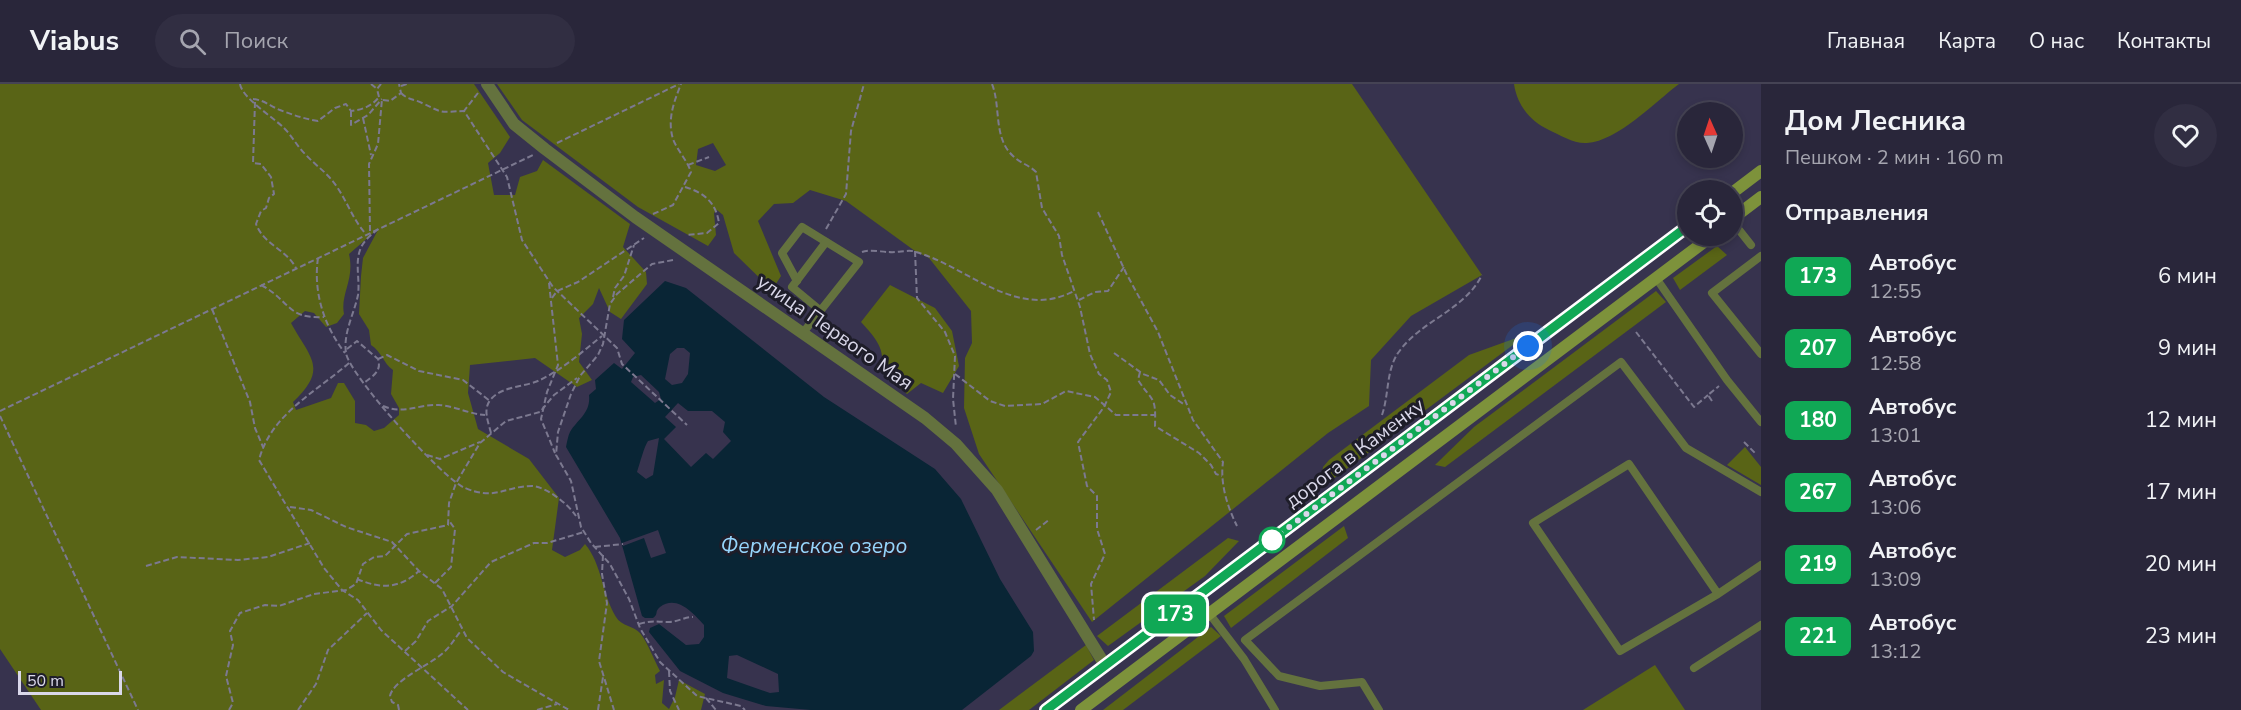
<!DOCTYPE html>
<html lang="ru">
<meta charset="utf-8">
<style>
body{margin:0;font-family:"Nunito Sans",sans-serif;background:#312e42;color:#f1f3f6;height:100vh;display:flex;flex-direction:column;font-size:22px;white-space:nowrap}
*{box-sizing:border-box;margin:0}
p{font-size:20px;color:#a5a5af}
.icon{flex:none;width:33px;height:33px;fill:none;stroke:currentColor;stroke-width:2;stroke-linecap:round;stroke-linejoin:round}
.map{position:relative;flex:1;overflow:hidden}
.drawer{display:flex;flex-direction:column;background:#29263a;width:480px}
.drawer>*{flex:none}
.badge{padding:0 12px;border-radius:9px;font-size:21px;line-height:39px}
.needle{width:39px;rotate:357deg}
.fabs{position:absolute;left:1677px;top:18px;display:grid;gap:12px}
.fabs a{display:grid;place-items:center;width:66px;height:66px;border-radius:50%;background:#29263a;box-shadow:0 3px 9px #0003,0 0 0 2px #454354;font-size:30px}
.scale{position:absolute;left:18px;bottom:15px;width:104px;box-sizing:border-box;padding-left:6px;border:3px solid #dad8ea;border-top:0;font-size:16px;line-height:21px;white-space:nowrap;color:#dad8ea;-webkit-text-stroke:4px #1e1d29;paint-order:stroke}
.you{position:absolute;width:30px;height:30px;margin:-15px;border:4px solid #fff;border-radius:50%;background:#1a73e8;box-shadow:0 0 0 9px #1a73e833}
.map>.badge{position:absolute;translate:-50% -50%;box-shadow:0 0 0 3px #fff}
h2{padding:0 24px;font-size:22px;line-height:54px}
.round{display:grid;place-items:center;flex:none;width:63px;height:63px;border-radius:32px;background:#312e42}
.overview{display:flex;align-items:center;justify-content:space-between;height:102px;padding:0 24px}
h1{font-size:28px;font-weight:700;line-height:45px}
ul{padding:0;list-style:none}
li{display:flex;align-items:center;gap:18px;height:72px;padding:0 24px}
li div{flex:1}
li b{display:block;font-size:22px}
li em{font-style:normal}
li .badge{min-width:66px;font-weight:700;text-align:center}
header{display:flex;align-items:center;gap:36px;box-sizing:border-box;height:84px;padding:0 30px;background:#29263a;border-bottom:2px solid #454354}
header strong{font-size:28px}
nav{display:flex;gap:33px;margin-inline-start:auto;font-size:21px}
.search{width:420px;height:54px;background:#312e42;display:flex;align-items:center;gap:15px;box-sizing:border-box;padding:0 21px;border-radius:33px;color:#a5a5af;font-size:22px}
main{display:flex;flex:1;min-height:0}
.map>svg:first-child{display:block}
.green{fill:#596416;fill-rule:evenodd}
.water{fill:#092535;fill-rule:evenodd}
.pier{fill:#37334e}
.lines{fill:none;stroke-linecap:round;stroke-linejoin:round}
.path{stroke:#7c7990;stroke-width:2;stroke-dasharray:6 3;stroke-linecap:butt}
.service{stroke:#64723e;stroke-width:8}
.minor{stroke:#64723e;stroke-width:12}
.secondary{stroke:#7d923b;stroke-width:12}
.line-casing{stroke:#fff;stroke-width:14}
.line{stroke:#10a855;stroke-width:9}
.walk{stroke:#dad8ea;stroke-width:6;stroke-dasharray:0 10.8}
.stop-dot{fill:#fff;stroke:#10a855;stroke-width:3}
.labels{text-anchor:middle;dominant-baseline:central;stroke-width:6;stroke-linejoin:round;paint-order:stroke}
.street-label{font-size:20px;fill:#dad8ea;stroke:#1e1d29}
.water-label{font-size:21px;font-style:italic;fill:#96d5fc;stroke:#1e1d29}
</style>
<header>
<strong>Viabus</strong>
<div class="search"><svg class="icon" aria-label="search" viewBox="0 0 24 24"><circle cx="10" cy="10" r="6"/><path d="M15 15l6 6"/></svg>Поиск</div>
<nav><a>Главная</a><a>Карта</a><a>О нас</a><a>Контакты</a></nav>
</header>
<main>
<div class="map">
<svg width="1761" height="626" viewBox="0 0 1761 626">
<rect width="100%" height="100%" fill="#37334e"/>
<!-- green -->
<g class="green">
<path d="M0,0H474L510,53L500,69L488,79L494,111H515L520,93L537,87L543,76L630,140L623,163L646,188L647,200L621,235L610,228L599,204L593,220L579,234L582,250L579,278L592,296L577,303L535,274L470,281L468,309L478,345L529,375L559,414L552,466L565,473L580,466L585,460C602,480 602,510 616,533C621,542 634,542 640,549C648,559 654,576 660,587L655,591L656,600L664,596L662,619L669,625L675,613L679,596L705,610L701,626H41L0,565ZM379,144L363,174L361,192L359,230L369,246L371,261C382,268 383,279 393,286L391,310L399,324V331L384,344L374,347L366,341L355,339V317L344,299H338L331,314L296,326L293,318C329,284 310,274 291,239L305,227L314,229L326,243L337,239L344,230C340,210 355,196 349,170Z"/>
<path d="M497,0H1352L1482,191L1411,232L1371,276L1369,322L1328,349L1092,538L979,370L964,324L965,274L972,259L971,227L929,174L915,167L846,117L810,106L793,119L774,120L758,137L781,192L772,206L734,169L723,131L717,126L714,129L716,151L708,162L638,123L522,36ZM713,59L726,81L715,87L696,81L698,65Z"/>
<path d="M1514,0H1679C1655,18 1618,57 1587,59C1574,60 1560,51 1549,46C1530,37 1517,21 1514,0Z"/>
<path d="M1717,162L1727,171L1680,206L1673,194Z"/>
<path d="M890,201L935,224L952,247L959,282L943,309L921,299L907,310L881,288C886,264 876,255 861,238Z"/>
<path d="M1656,207L1666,218L1445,383L1435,381L1474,343Z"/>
<path d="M1519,253L1521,255L1329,398L1322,389L1323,383L1329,376L1469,271Z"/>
<path d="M1745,363L1761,383V401L1727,381Z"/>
<path d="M1344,442L1348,454L1231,544L1224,532Z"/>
<path d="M1228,454L1239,457L1205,492L1108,562L1097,552Z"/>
<path d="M1211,543L1221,552L1123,626H1103Z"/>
<path d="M1086,561L1094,576L1029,626H999Z"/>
<path d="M1655,581L1685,626H1583Z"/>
</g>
<!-- water -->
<path class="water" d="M665,197L686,204L824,313L935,385L961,415L1000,495L1033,548L1034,567L1031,572L962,626H811L766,622L723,609L680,587L649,548L650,544L659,540L686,561L699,560L704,553V541C694,530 677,510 660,523C654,528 659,530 653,534H645L642,532L620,454L566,363C567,358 568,352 570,348C578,335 591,329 589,311L596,305L595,296L614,279L622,285L635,269L622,255L624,236ZM677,264H684L690,269L688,290L682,299L672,301L665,295L670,270ZM641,291L659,308L661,315L655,319L631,298L633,293ZM678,319L688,327H712L725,338L723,348L731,357L713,375L706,369L691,383L664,355L676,343L665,333ZM659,354L653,391L646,395L637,388C640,379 644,363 648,357ZM737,571L778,590L779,608L770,609L727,594L729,572Z"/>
<!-- pier -->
<path class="pier" d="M658,446L666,469L651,474L644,454L623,462L622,459Z"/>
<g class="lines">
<!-- path -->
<g class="path">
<path d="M240,0C242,14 273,33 284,44C292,52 297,62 305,70C316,82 328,89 337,103C348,119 353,136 366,150"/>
<path d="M371,0L377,5"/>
<path d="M992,0C1001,22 993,54 1013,72C1020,79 1029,81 1036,88L1042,124L1059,152L1062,171L1080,223L1090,270L1099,290L1107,296L1111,308L1104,323L1078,358L1087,402L1097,412V445L1105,470L1091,500L1094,536"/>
<path d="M401,2L407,0"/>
<path d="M401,9C408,16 414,15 422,19C445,30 438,28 464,27"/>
<path d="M478,9L464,27L507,93L522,156L553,203L617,264L622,280L687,341"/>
<path d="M379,13L377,5L381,0"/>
<path d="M253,15C264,16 270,22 280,26C293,31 305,35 318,37L335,24L346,20L351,27C362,26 372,22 379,13"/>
<path d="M383,16L390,17L401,9L399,0"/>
<path d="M255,18L253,79L261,80L271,93L274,110L269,114L266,124L261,127L256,140C264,161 286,165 296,184"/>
<path d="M351,27V41L368,31L382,15"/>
<path d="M363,34L371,71"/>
<path d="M557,59L679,0"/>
<path d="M688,81L709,73"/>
<path d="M685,103C705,109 716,119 719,139L707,149L686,151"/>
<path d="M1098,128L1126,189L1158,248L1193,336L1223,378C1220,399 1227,422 1237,442"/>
<path d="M653,130L673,121L691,88C687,76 677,66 673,55C667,35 674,18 681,0"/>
<path d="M378,145C371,151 363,157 360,166C355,180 360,196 358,211C354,230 343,249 346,269C349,291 443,395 465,404C496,417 505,402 532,402C547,403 568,420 576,432"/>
<path d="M826,145L846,110L851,47L864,0"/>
<path d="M370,147L369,80L378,60L382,15"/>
<path d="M915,167L917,214L945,248L955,272L953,315L956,343"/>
<path d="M862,168C870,165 881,168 889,168C898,169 909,165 916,168C968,183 1017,237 1074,207"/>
<path d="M318,174C313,208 324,242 345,269"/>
<path d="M673,176L652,180L617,210L610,220L603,260L598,271L580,292L571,310L558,348L556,371L571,397L581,443L591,459L610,480L629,515L640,544L660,578L697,612L741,622L745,626"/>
<path d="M549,199L558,281L547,308L541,335L555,369"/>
<path d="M261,201C291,217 286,235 324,233"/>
<path d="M613,213L615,204L624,192L634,161"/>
<path d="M552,214L557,207L578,198L644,154"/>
<path d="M1079,216L1095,208L1108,207L1124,183"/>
<path d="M212,225L250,318L255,344L263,363"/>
<path d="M1636,248L1694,323L1708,311"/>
<path d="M347,265L357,257L378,275C382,287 373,292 364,299"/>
<path d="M1114,269L1143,290L1159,296L1170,311L1185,321"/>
<path d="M378,275L387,271L419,287L463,296L490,317"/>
<path d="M349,279C316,308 271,330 259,376L324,484L342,506L358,516L381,546L468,626"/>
<path d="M1140,288L1138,296C1153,319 1156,311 1155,342L1199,369L1211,381L1216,390L1222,392"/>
<path d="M955,290L990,317L1005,322L1042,320L1066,307L1095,313L1116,331H1155"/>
<path d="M1712,317L1708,311L1719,302"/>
<path d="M383,322C404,331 418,320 439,321C455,322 469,330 485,331"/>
<path d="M0,327L533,71"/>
<path d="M1382,331C1389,311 1386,287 1398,269C1421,236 1464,227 1482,191"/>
<path d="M0,332L138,626"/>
<path d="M491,349C488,337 482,324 492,314C503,302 526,303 540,296C563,285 582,268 602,252"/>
<path d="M1744,358L1756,370"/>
<path d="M427,371L440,375L480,358"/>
<path d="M290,423L311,426L346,443L392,458L419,487L442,505L467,554L503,588L569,626"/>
<path d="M1036,446L1050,435"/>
<path d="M595,463L623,460"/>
<path d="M603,471L602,490L607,519L599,577L614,626"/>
<path d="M146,482L177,473L238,476L268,473L310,459"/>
<path d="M357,495C381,505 399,505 419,487"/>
<path d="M435,499L451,483L455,445L450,438"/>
<path d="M639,540C654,536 655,538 669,538C678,538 684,533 693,533"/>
<path d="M405,567L416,557L428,537L452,522L491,478L534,459H547L584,448"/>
<path d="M669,587L670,607L679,626"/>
<path d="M706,614L716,626"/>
<path d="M229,626L233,619L226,592L233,561L230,547L240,529L265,521L279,522L314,510L346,506L356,500L363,480L374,473L385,472L407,450L448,441L449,419L456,399L480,359L506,337L540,328L554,311L577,294"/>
<path d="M298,626L316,600L328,566L367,529"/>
<path d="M399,626L398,621L392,618L390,612C393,596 430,581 443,569C451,562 455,554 461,547"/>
<path d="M537,626L557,620"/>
<path d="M598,626L603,593"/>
</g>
<!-- service -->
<g class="service">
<path d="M1732,137L1751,161"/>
<path d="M1761,172L1712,209L1761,270"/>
<path d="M1656,194L1727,296L1761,338"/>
<path d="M797,197L782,169L802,143L859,178L802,250"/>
<path d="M821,227L792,203L826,158"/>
<path d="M1718,510L1629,380L1533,439L1620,567L1718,510L1761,481"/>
<path d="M1208,528L1244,575L1275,626"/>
<path d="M1694,584L1761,541"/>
<path d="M1379,626L1362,598L1320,602L1279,592L1245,556L1621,278L1686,364L1761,408"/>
</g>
<!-- minor -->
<path class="minor" d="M487,0L514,40L545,65L635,133L925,334L956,360L997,406L1105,581"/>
<!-- secondary -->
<g class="secondary">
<path d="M1732,109L1761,87"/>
<path d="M1732,135L1761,113"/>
<path d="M1046,626L1688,142"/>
<path d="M1081,626L1712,152"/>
</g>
</g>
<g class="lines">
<defs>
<path id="line" d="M1046,626L1688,142"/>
</defs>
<!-- line casing -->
<use href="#line" class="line-casing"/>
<!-- line -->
<use href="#line" class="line"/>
<!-- walk -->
<path class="walk" d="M1272,456L1528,262"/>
</g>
<!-- markers -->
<circle class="stop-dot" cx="1272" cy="456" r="12"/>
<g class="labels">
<!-- street labels -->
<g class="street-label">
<text transform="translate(835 248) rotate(35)">улица Первого Мая</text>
<text transform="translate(1355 369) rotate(-37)">дорога в Каменку</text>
</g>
<!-- water labels -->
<g class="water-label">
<text x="814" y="462">Ферменское озеро</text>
</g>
</g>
</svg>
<div class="fabs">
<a><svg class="needle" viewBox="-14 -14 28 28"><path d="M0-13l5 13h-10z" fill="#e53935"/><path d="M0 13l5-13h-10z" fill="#a5a5af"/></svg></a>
<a><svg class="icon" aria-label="locate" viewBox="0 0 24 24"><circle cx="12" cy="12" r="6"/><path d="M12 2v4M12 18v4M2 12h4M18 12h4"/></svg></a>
</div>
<div class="scale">50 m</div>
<div class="you" style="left:1528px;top:262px"></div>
<b class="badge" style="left:1175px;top:530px;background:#10a855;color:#fff">173</b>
</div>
<section class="drawer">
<div class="overview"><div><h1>Дом Лесника</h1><p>Пешком · 2 мин · 160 m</p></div><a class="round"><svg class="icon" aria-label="heart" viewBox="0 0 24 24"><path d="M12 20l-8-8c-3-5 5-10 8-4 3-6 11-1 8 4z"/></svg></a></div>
<h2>Отправления</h2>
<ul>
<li><span class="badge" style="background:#10a855;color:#fff">173</span><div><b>Автобус</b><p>12:55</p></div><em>6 мин</em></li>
<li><span class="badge" style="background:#10a855;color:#fff">207</span><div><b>Автобус</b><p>12:58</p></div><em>9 мин</em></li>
<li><span class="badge" style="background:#10a855;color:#fff">180</span><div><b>Автобус</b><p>13:01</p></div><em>12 мин</em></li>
<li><span class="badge" style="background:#10a855;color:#fff">267</span><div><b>Автобус</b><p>13:06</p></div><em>17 мин</em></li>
<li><span class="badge" style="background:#10a855;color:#fff">219</span><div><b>Автобус</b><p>13:09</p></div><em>20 мин</em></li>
<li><span class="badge" style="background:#10a855;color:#fff">221</span><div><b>Автобус</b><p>13:12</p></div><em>23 мин</em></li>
</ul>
</section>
</main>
